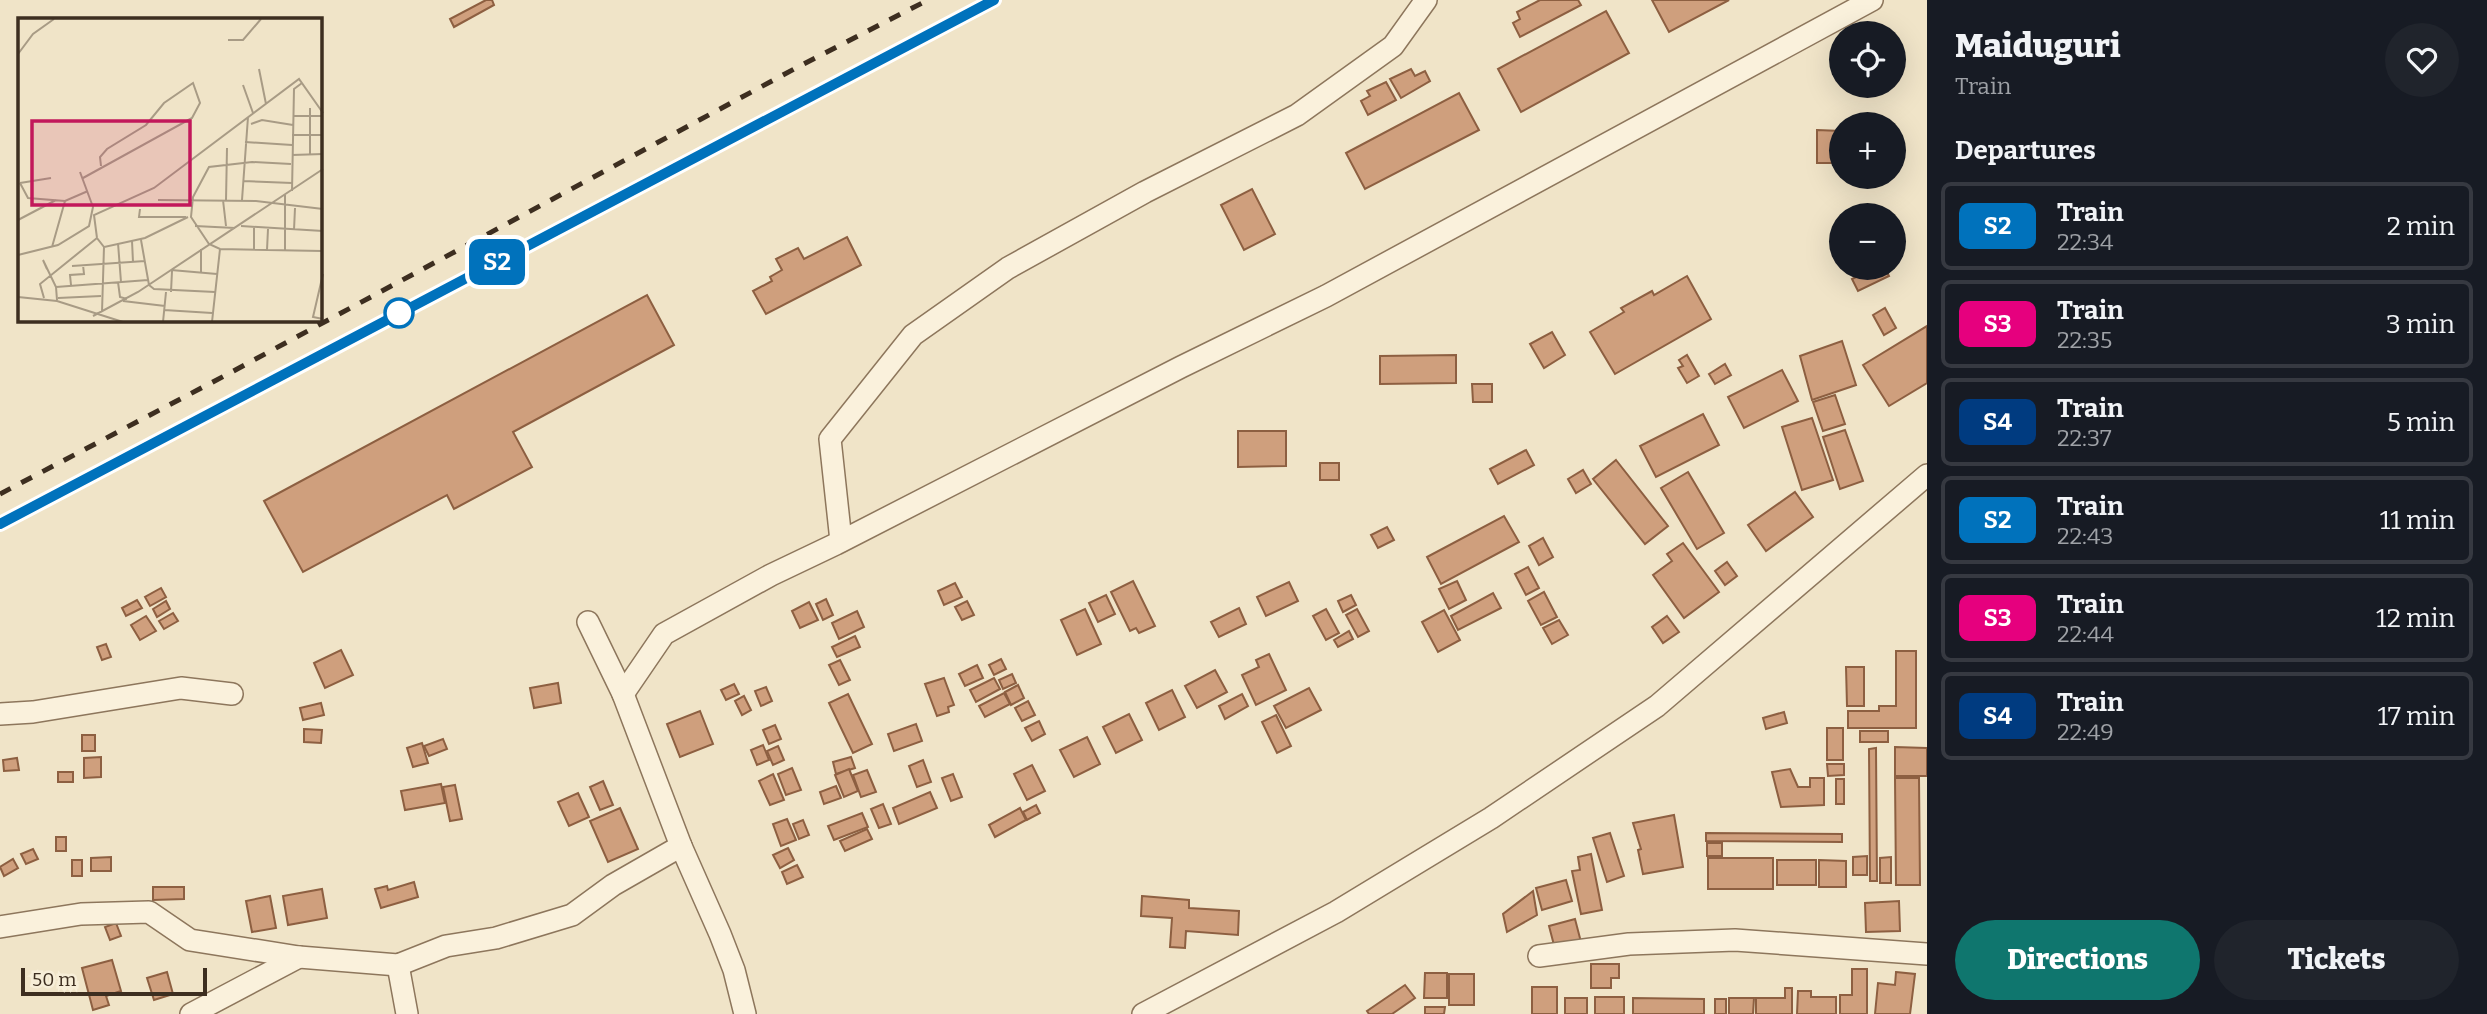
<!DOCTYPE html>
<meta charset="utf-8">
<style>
body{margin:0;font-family:Bitter,serif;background:#20242c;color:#f1f3f6;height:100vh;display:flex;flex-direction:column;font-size:26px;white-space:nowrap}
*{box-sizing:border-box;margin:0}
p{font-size:23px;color:#9ea1a6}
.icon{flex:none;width:38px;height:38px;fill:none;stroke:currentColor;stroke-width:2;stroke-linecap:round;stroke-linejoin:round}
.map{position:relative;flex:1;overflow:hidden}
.details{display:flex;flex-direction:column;background:#171b24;width:560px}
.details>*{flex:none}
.badge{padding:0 14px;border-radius:10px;font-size:24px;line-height:46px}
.buttons{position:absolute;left:1829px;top:21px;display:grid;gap:14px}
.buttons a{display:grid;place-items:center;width:77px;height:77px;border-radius:50%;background:#171b24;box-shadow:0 7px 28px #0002;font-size:35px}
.scale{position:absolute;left:21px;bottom:18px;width:186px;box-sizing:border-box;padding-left:7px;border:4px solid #3d2e20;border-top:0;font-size:19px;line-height:24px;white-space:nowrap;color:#3d2e20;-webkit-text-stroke:5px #f7eed8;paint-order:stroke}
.map>.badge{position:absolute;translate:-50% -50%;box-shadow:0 0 0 4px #fff}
h2{padding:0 28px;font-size:26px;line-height:63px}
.round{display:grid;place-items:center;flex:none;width:74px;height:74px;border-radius:37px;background:#20242c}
.headline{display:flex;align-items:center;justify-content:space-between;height:119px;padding:0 28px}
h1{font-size:33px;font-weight:800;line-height:52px}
.cta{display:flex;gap:14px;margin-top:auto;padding:14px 28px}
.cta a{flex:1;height:80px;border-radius:42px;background:#0f766e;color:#fff;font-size:28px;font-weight:800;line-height:80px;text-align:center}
.cta a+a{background:#20242c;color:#f1f3f6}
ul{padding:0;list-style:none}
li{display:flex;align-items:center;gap:21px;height:88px;margin:0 14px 10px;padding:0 14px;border:4px solid #363941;border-radius:10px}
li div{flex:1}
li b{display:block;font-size:26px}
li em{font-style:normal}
li .badge{min-width:77px;font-weight:700;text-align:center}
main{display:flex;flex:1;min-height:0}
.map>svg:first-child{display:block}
.building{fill:#cf9f7d;stroke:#8d5f41;stroke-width:2}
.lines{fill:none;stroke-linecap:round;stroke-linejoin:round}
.minor-casing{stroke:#8d765c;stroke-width:24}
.minor{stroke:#faf1dc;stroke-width:21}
.rail{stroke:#3d2e20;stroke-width:5;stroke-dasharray:12 12;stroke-linecap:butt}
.line-casing{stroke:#fff;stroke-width:16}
.line{stroke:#0072bc;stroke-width:10}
.stop-dot{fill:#fff;stroke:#0072bc;stroke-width:3.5}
.inset-road{fill:none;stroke:#a89b85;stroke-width:2}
.view{fill:#c2185b;fill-opacity:0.15;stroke:#c2185b;stroke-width:3.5}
.inset-edge{fill:none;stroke:#3d2e20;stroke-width:3.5}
</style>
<main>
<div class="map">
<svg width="1927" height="1014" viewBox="0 0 1927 1014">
<rect width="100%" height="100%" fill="#f0e4c8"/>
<!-- building -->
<g class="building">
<path d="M486,0H492L494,5L454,27L450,19Z"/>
<path d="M1540,0H1578L1581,5L1520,37L1513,23L1520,19L1517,12Z"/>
<path d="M1652,0H1729L1669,32Z"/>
<path d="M1606,11L1629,53L1521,112L1498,69Z"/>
<path d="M1411,69L1415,76L1425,71L1430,81L1401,98L1390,79Z"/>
<path d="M1386,82L1396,100L1368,115L1361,101L1370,96L1367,91Z"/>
<path d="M1459,93L1479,130L1365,189L1346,153Z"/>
<path d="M1817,130L1841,131V163H1817Z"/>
<path d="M1252,189L1275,234L1244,250L1221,205Z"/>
<path d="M847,237L861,265L766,314L753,291L772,281L770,277L782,270L776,259L798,248L804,259Z"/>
<path d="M1875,268H1885L1889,276L1858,291L1852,279Z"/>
<path d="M1687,276L1711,319L1615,374L1590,332L1624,312L1621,308L1652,291L1654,295Z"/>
<path d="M647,295L674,345L513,432L532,467L454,509L447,495L303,572L264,501Z"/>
<path d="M1885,308L1896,328L1884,335L1873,315Z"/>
<path d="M1927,326V383L1889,406L1863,365Z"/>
<path d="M1552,332L1565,355L1544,368L1530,344Z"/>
<path d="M1842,341L1856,385L1812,400L1800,356Z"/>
<path d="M1456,355V383L1380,384V356Z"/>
<path d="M1687,355L1699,376L1687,383L1678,368L1683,366L1679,360Z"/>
<path d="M1725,364L1731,375L1715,384L1709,374Z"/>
<path d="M1782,370L1798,401L1744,428L1728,397Z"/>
<path d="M1472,384H1492V402H1473Z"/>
<path d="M1835,395L1845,424L1823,431L1813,402Z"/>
<path d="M1703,414L1719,445L1656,477L1640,446Z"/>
<path d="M1812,418L1833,480L1802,490L1782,427Z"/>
<path d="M1845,430L1863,481L1840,489L1823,437Z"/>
<path d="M1238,431H1286V466L1238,467Z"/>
<path d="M1526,450L1534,465L1498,484L1490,469Z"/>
<path d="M1616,460L1668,526L1645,544L1593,479Z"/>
<rect x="1320" y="463" width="19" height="17"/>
<path d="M1583,470L1591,484L1576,493L1568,479Z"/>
<path d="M1688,472L1724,533L1697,549L1661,488Z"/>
<path d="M1795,492L1813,517L1766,551L1748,525Z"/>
<path d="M1504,516L1519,542L1441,584L1427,557Z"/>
<path d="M1387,527L1394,540L1378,548L1371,535Z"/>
<path d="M1543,538L1553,557L1539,565L1529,546Z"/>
<path d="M1683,543L1719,592L1684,618L1653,575L1672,561L1667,554Z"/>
<path d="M1727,562L1737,576L1725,585L1715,571Z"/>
<path d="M1528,567L1539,588L1526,595L1515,574Z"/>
<path d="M1133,581L1155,626L1139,633L1136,628L1130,631L1111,592Z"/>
<path d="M1457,581L1466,600L1449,609L1439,589Z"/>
<path d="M1289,582L1298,601L1266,616L1257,597Z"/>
<path d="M955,583L962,597L944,605L938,591Z"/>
<path d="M161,588L166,597L150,606L145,597Z"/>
<path d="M1544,592L1557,617L1541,625L1528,601Z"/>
<path d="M1493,593L1501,608L1458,630L1451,616Z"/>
<path d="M1106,595L1115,614L1098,622L1089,603Z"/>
<path d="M1351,595L1356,605L1343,612L1338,601Z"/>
<path d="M826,599L833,615L823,620L816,604Z"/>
<path d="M137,600L142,608L126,616L122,608Z"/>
<path d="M166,601L170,609L157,617L153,609Z"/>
<path d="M967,601L974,615L962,620L955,607Z"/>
<path d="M809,602L818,620L800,628L792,611Z"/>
<path d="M1239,608L1246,624L1219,637L1211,622Z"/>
<path d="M1085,609L1101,644L1077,655L1061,620Z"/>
<path d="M1326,609L1339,633L1326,640L1313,616Z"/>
<path d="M1357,609L1369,631L1358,637L1346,615Z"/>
<path d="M1444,610L1460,640L1438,652L1422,622Z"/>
<path d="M857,611L864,627L839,639L832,623Z"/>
<path d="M173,613L178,621L164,629L159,621Z"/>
<path d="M146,616L156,631L140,640L131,625Z"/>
<path d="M1667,616L1679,632L1663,643L1652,627Z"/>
<path d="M1559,620L1568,635L1552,644L1543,628Z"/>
<path d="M1349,631L1353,639L1338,647L1334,640Z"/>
<path d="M855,636L860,647L837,657L832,647Z"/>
<path d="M106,644L111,657L102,660L97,647Z"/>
<path d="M341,650L353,675L325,688L314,663Z"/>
<path d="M1896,651H1916V728H1848V711H1879V706H1896Z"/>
<path d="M1269,654L1286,690L1256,705L1242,675L1259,667L1256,660Z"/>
<path d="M1001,659L1006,669L994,675L989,665Z"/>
<path d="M840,660L850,680L839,685L829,665Z"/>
<path d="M977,665L983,678L965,686L959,674Z"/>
<path d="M1846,667H1864V706H1847Z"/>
<path d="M1215,670L1227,692L1197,708L1185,686Z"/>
<path d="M1012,674L1016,683L1003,689L999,680Z"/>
<path d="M944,678L954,705L948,707L949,712L937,716L925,684Z"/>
<path d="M994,678L1000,689L976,702L970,690Z"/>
<path d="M558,683L561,703L534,708L530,688Z"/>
<path d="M734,684L739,694L726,700L721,690Z"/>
<path d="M1018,685L1024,698L1011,705L1005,692Z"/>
<path d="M766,687L772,701L761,706L755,691Z"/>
<path d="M1309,688L1321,710L1286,728L1274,706Z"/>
<path d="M1172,690L1185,717L1159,730L1146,703Z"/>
<path d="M1004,693L1010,704L985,717L979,706Z"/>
<path d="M848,694L872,744L853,753L829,703Z"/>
<path d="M1242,694L1248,706L1225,719L1219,706Z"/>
<path d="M744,696L751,710L742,715L735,701Z"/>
<path d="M1028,701L1035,715L1022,721L1015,708Z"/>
<path d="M321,703L324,715L303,720L300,708Z"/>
<path d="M700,711L713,744L680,757L667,724Z"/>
<path d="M1784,712L1787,723L1766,729L1763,718Z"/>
<path d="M1129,714L1142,740L1116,753L1103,727Z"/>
<path d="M1276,715L1291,746L1277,753L1262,722Z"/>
<path d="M1039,721L1045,734L1032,741L1025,728Z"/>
<path d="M916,724L922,741L894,751L888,734Z"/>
<path d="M775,725L781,739L769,744L763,730Z"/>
<rect x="1827" y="728" width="16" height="32"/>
<path d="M304,729L322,730L321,743L304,742Z"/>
<rect x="1860" y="731" width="28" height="11"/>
<rect x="82" y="735" width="13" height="16"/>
<path d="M1087,737L1100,764L1074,777L1060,750Z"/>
<path d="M443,739L447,749L429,756L424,746Z"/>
<path d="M422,743L428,763L413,767L407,748Z"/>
<path d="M763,745L769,760L757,765L751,750Z"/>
<path d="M778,746L784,760L773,765L767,751Z"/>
<path d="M1895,747L1927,748V776H1895Z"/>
<path d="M1876,748L1877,881H1870L1869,749Z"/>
<path d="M101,757V777L84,778V758Z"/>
<path d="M851,757L855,768L836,774L833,762Z"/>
<path d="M17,758L19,770L4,771L3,760Z"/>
<path d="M923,760L931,782L917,787L909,766Z"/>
<path d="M1827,764H1844V775L1828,776Z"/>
<path d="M1032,765L1045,791L1027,800L1014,774Z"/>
<path d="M792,768L801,790L786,795L778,774Z"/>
<path d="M849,769L858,791L844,797L835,775Z"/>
<path d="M1790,769L1798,787H1810V778H1824V805L1781,807L1772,772Z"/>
<path d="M867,770L876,792L861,797L853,775Z"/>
<rect x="58" y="772" width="15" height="10"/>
<path d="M773,774L784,800L770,805L759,781Z"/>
<path d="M953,774L962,797L951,801L942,778Z"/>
<path d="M1895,778H1919L1920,885H1896Z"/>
<rect x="1836" y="779" width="8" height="25"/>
<path d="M603,781L613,805L600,810L590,787Z"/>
<path d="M441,784L445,803L405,810L401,791Z"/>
<path d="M455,785L462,819L450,821L443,787Z"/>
<path d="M836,786L841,798L824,804L820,792Z"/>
<path d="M930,792L937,808L899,824L893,808Z"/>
<path d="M578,793L589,817L569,826L558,802Z"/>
<path d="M883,804L891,824L879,828L871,809Z"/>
<path d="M1036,805L1040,813L1027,820L1023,812Z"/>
<path d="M620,808L638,849L608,862L590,821Z"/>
<path d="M1020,808L1026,820L995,837L989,825Z"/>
<path d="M862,813L868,827L834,840L828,826Z"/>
<path d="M1674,815L1683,867L1643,874L1638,850L1641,849L1633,823Z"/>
<path d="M787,819L796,840L781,846L773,824Z"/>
<path d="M803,820L809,835L799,839L793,824Z"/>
<path d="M867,829L872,839L845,851L840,841Z"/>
<path d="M1610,833L1624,876L1607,882L1593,838Z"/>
<path d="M1706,833L1842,834V842L1706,841Z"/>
<rect x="56" y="837" width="10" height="14"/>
<rect x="1707" y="843" width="15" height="13"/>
<path d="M788,848L794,860L780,868L773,855Z"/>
<path d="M33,849L38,859L26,864L21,854Z"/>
<path d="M1591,854L1602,910L1581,914L1572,871L1580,870L1578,857Z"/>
<path d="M1867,856V875H1853V857Z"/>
<path d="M111,857V871H91V858Z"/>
<path d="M1891,857V883H1880V858Z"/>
<rect x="1708" y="858" width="65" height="31"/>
<path d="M13,859L18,868L4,876L0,867Z"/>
<rect x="72" y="860" width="10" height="16"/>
<rect x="1777" y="860" width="39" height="25"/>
<path d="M1819,860L1846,861V887H1819Z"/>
<path d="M797,865L803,877L787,884L782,872Z"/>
<path d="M1566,880L1572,901L1542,910L1536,888Z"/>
<path d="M414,882L418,897L381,908L375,889L387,886L388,890Z"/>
<path d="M153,887H184V899L153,900Z"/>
<path d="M322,889L327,918L288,925L283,896Z"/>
<path d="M1533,891L1537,915L1507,932L1503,914Z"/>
<path d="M270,896L276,928L252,932L246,901Z"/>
<path d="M1142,896L1189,900V908L1239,911L1238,935L1186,931L1185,948L1170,947L1172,918L1141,916Z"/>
<path d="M1899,901L1900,931L1866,932L1865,903Z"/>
<path d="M1575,919L1581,942L1555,949L1549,926Z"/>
<path d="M116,923L121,936L110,940L105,927Z"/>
<path d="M112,960L121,991L106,996L109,1005L93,1010L82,968Z"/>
<path d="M1591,964H1619V978H1611V988H1591Z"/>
<path d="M1852,969H1867V1014H1840V995H1852Z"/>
<path d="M167,972L173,994L154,1000L147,978Z"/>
<path d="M1896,972L1915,974L1910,1014H1875L1878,983L1895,985Z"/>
<path d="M1425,973H1447V998H1424Z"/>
<rect x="1449" y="974" width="25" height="31"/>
<path d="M1405,985L1415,998L1392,1014H1369L1367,1011Z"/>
<rect x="1532" y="987" width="25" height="27"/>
<path d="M1785,988H1792V1014H1756V998H1785Z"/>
<path d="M1798,991H1811V997H1836V1014H1797Z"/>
<rect x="1595" y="997" width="29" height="17"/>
<rect x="1565" y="998" width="22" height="16"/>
<path d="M1633,998L1704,999V1014H1633Z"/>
<path d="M1729,998H1754L1753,1014H1729Z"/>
<rect x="1715" y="999" width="11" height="15"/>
<path d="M1425,1007H1445L1444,1014H1425Z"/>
</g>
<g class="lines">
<defs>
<g id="minor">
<path d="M841,541L830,439L913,335L1008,268L1145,192L1297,115L1393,46L1426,0"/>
<path d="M588,622L623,694L681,846L720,934L734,970L745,1014"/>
<path d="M623,694L664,634L771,575L836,544L1181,367L1326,296L1872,0"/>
<path d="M0,714L33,712L181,688L232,694"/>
<path d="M0,927L81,914L149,912L190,940L299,957L398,965L446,946L496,938L572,915L613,885L681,846"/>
<path d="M1539,956L1629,944L1735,940L1927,954"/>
<path d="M398,965L407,1014"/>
<path d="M191,1014L299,957"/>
<path d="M1143,1014L1336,912L1491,818L1657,706L1927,475"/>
</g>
</defs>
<!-- minor casing -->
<use href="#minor" class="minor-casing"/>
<!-- minor -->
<use href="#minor" class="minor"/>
<!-- rail -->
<g class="rail">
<path d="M0,494L226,375L796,68L928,0"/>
<path d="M0,524L994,0"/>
</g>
</g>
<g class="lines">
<defs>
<path id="line" d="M0,524L994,0"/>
</defs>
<!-- line casing -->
<use href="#line" class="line-casing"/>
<!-- line -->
<use href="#line" class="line"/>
</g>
<!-- markers -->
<circle class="stop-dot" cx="399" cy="313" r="14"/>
<!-- overview -->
<g transform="translate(18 18)">
<rect width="304" height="304" fill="#f0e4c8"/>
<path class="inset-road" d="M210,22H225L243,1M0,36L15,16L36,1M241,51L248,86M225,67L235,95M292,90V136M275,98H305M233,106L244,102L275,107M274,117H305M227,124L274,127M274,137L305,136M273,146L234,144L191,149L175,179L173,199L191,226L202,231L304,233M65,160L174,100L182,85L175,65L146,85L128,107L89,131L82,139L83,148M225,163L274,165M2,165L10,180L47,183L70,173M2,165L33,160M274,173L276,71L284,65M267,177V233M140,182L238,183L305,191M205,182L208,208M208,182L209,130M224,182L230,99M122,191L121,199H168M0,202L38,182M177,208L217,210M223,208L305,213M236,210V232M276,212L277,190M123,222L131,267L136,271L197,274M114,223L115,244M100,225L103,264M34,229L47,183M86,229L79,220L76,197L136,170L281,61L305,95M249,232L250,211M0,237L40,227L71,208L75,189L62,154M54,248L127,243M29,251L25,242L38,269L39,282M153,252L199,256M183,256V231M305,256L295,299L305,301M100,264L102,279L109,281M53,267L52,257L66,256L65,247M38,269L130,262M153,274L154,253M0,279L39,283L105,304M26,280L22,266L79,220M40,280L83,278M105,283L147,288M146,292L194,295M84,294L86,229L127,220L170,199M75,298L120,274L305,151M145,304L148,274M194,304L202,231"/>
<path class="view" d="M14,103H172V187H14Z"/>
<rect width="304" height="304" class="inset-edge"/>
</g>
</svg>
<div class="buttons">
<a><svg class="icon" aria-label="locate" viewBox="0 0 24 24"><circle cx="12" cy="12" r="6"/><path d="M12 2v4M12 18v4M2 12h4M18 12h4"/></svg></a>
<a>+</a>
<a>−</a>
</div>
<div class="scale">50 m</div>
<b class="badge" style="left:497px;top:262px;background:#0072bc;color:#fff">S2</b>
</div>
<section class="details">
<div class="headline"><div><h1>Maiduguri</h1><p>Train</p></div><a class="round"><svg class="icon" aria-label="heart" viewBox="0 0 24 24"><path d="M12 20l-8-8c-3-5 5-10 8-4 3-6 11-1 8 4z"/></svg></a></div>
<h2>Departures</h2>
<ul>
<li><span class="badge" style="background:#0072bc;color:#fff">S2</span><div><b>Train</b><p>22:34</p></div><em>2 min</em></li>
<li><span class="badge" style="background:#e6007e;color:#fff">S3</span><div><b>Train</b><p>22:35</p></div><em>3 min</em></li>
<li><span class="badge" style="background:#003b80;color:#fff">S4</span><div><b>Train</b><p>22:37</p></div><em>5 min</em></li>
<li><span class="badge" style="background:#0072bc;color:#fff">S2</span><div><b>Train</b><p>22:43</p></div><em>11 min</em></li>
<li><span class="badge" style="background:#e6007e;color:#fff">S3</span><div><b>Train</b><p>22:44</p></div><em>12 min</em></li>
<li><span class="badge" style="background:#003b80;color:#fff">S4</span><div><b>Train</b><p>22:49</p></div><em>17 min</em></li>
</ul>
<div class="cta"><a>Directions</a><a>Tickets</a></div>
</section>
</main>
